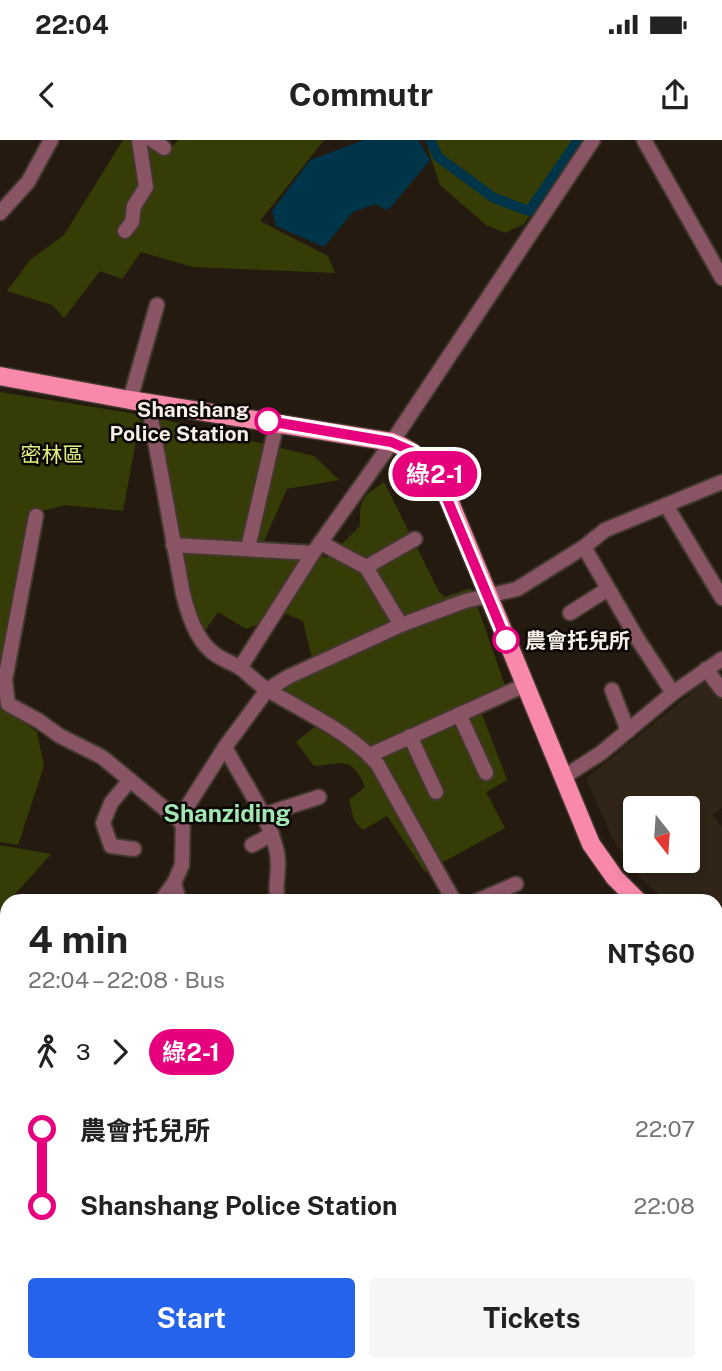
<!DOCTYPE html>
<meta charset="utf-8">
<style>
body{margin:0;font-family:"Public Sans","Noto Sans TC",sans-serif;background:#f6f6f6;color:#222;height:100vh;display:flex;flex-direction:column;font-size:26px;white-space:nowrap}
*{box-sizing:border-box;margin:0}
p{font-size:23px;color:#767676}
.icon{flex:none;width:38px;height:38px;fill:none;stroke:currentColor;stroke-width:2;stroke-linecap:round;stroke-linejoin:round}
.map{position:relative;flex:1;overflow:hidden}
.details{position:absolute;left:0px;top:754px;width:723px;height:478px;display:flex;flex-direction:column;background:#fff;border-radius:21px 21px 0 0;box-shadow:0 4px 10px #0003}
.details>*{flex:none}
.badge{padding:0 14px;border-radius:23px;font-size:24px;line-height:46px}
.needle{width:46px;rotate:163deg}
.fabs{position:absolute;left:623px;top:656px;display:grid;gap:14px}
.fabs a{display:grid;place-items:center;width:77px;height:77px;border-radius:7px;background:#fff;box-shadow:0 4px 10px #0003;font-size:35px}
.map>.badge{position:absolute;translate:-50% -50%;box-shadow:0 0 0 4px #fff}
.legs{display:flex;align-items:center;gap:10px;height:77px;padding:0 28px;font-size:23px}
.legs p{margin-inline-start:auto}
.headline{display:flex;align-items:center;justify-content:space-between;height:119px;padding:0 28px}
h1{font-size:38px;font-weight:700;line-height:52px}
.primary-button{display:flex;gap:14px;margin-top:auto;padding:14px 28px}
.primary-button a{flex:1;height:80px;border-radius:7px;background:#2563eb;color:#fff;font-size:28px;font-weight:700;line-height:80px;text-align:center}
.primary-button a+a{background:#f6f6f6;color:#222}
ul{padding:0 28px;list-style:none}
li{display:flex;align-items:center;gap:24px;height:77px;font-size:26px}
li i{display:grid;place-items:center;width:10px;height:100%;margin:0 9px;background:currentColor}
li i::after{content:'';width:18px;height:18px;margin:-9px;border:5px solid;border-radius:50%;background:#fff}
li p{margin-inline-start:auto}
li:first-child i{background:linear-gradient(#0000 50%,currentColor 0)}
li:last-child i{background:linear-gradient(currentColor 50%,#0000 0)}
.status{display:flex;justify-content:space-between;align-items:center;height:49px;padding:0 35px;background:#fff;direction:ltr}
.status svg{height:19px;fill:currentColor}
header{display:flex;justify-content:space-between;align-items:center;height:91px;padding:0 28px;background:#fff;font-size:32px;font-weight:700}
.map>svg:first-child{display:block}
.education{fill:#302517;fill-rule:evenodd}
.green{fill:#363c05}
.water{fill:#003448}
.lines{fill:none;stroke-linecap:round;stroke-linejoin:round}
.canal{stroke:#003448;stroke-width:10}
.minor-casing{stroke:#42382d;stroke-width:18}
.major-casing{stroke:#42382d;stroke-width:21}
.minor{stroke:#895463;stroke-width:14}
.major{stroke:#f889aa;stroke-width:18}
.line-1-casing{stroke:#fff;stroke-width:16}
.line-1{stroke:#e6007e;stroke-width:10}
.stop-1-dot{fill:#fff;stroke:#e6007e;stroke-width:3.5}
.labels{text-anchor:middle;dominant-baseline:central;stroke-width:5;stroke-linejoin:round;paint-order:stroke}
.stop-label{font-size:21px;font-weight:bold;fill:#f6eee7;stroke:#0a0603;text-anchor:end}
.park-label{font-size:21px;fill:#dfef83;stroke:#0a0603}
.quarter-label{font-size:24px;font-weight:bold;fill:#a2e6b2;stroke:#0a0603}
</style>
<div class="status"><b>22:04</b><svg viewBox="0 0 49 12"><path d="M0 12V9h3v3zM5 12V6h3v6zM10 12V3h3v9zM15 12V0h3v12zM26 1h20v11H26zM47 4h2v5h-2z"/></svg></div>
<header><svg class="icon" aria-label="back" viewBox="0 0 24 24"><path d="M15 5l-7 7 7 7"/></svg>Commutr<svg class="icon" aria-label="share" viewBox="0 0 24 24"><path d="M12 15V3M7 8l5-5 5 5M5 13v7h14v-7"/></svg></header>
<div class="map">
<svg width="722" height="1231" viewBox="0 0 722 1231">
<rect width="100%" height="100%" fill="#251a0f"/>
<!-- education -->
<g class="education">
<path d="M706,541L722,561V668L713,675L722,687V768L716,764V761L705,757L699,761H668L641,739L615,703L586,639ZM635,668H688V721H635Z"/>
<path d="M247,1225H561L563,1231H250Z"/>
</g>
<!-- green -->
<g class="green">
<path d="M123,0H146L167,13L178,0H324L260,81L328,116L335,133L193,127L141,112L122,139L100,131L64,178L52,165L7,151L30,120L64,95Z"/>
<path d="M435,0H579L524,84L505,93L486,85L440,45L428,9Z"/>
<path d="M0,252L143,275L137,295L123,371L66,365L34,373L4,569L37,592L44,626L18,705L0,702Z"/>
<path d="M157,278L314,316L339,340L287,349L264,401L328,418L360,386C359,359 363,356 384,342L439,452L445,457L471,448L508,554L479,566L507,640L486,652L505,688L425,732L387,676L363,690L354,680L349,660L365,647C352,616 344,623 314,626L296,602L317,585L285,549L315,531L303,481L287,474L246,489L218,472L204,492L186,445Z"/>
<path d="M0,705L51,714L9,761H7L0,772Z"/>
</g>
<!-- water -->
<path class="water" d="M364,0H418L430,20L391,67L385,70L376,64L353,72L324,107L276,86L272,71L310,20Z"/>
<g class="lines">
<!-- canal -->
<path class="canal" d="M430,0L438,17L494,58L529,71L578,0"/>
<defs>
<g id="minor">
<path d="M152,0L164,8"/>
<path d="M644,0L722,138"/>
<path d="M0,73L28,42L51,0"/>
<path d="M125,91L132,82L134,66L146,47L139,0"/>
<path d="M130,260L157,165"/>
<path d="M148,262L183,454C188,473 195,497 211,511C218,518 230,522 239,527C249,534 257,544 268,550C304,572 352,593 378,625L454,761"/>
<path d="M666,365L722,458"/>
<path d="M36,376L5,540L8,564L39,581L60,596L102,617L182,683"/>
<path d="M321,403L366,427L401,485"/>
<path d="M173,405L313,413"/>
<path d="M584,407L637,498L673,553"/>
<path d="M248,408L277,282"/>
<path d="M366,427L415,399"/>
<path d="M570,473L608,449"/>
<path d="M240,528L313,413L392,302L593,0"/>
<path d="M706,529L722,550"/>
<path d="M612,550L628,591"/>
<path d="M459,574L486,633"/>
<path d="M410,596L436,652"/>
<path d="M225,607C241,638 267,674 276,708C282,729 273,744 278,761"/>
<path d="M370,615L525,545"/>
<path d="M562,638L601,613L673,553L722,519"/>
<path d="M130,640L111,663L103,683L111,706L134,709"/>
<path d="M263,675L319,657"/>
<path d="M252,705L272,694"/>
<path d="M174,743L179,761"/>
<path d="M161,761L174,743L182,725L183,673L225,607L267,550L288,537L401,485L465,461L517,449L584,407L605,390L722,342"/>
<path d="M477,761L516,744"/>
<path d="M3,833L7,837"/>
<path d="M0,857H7"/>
<path d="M716,943H722"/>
<path d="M716,1033L722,1029"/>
<path d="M119,1225L123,1231"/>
<path d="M578,1225L583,1231"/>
<path d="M208,1231L222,1225"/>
</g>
<g id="major">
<path d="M0,236L130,260L392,302C419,312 434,329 447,355L591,704L615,738L638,761"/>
<path d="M716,820L722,821"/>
</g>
</defs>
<!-- minor casing -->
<use href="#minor" class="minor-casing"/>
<!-- major casing -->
<use href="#major" class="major-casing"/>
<!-- minor -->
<use href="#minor" class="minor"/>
<!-- major -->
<use href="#major" class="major"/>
</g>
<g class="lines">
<defs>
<path id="line-1" d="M268,281L391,302L414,312L431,328L440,342L506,500"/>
</defs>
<!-- line-1 casing -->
<use href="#line-1" class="line-1-casing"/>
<!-- line-1 -->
<use href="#line-1" class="line-1"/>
</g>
<!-- markers -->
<g class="stop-1-dot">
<circle cx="268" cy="281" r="12"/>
<circle cx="506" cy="500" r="12"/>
</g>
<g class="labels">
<!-- stop labels -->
<g class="stop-label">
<text x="249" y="269">Shanshang<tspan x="249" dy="24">Police Station</tspan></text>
<text x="525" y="500" text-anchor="start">農會托兒所</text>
</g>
<!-- park labels -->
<g class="park-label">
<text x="52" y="314">密林區</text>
</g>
<!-- quarter labels -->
<g class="quarter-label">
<text x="227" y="673">Shanziding</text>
</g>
</g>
</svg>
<div class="fabs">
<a><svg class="needle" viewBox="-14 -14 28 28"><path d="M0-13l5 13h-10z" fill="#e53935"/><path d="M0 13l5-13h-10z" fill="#767676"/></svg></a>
</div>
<b class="badge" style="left:435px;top:334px;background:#e6007e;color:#fff">綠2-1</b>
<section class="details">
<div class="headline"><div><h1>4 min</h1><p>22:04 – 22:08 · Bus</p></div><b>NT$60</b></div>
<div class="legs"><svg class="icon" aria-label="walk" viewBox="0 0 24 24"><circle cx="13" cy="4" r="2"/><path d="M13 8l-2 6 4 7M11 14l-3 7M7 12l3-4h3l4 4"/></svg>3<svg class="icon" aria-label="forward" viewBox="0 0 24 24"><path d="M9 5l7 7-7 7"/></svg><b class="badge" style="background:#e6007e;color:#fff">綠2-1</b></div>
<ul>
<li><i style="color:#e6007e"></i><b>農會托兒所</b><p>22:07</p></li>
<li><i style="color:#e6007e"></i><b>Shanshang Police Station</b><p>22:08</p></li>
</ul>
<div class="primary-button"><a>Start</a><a>Tickets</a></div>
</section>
</div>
